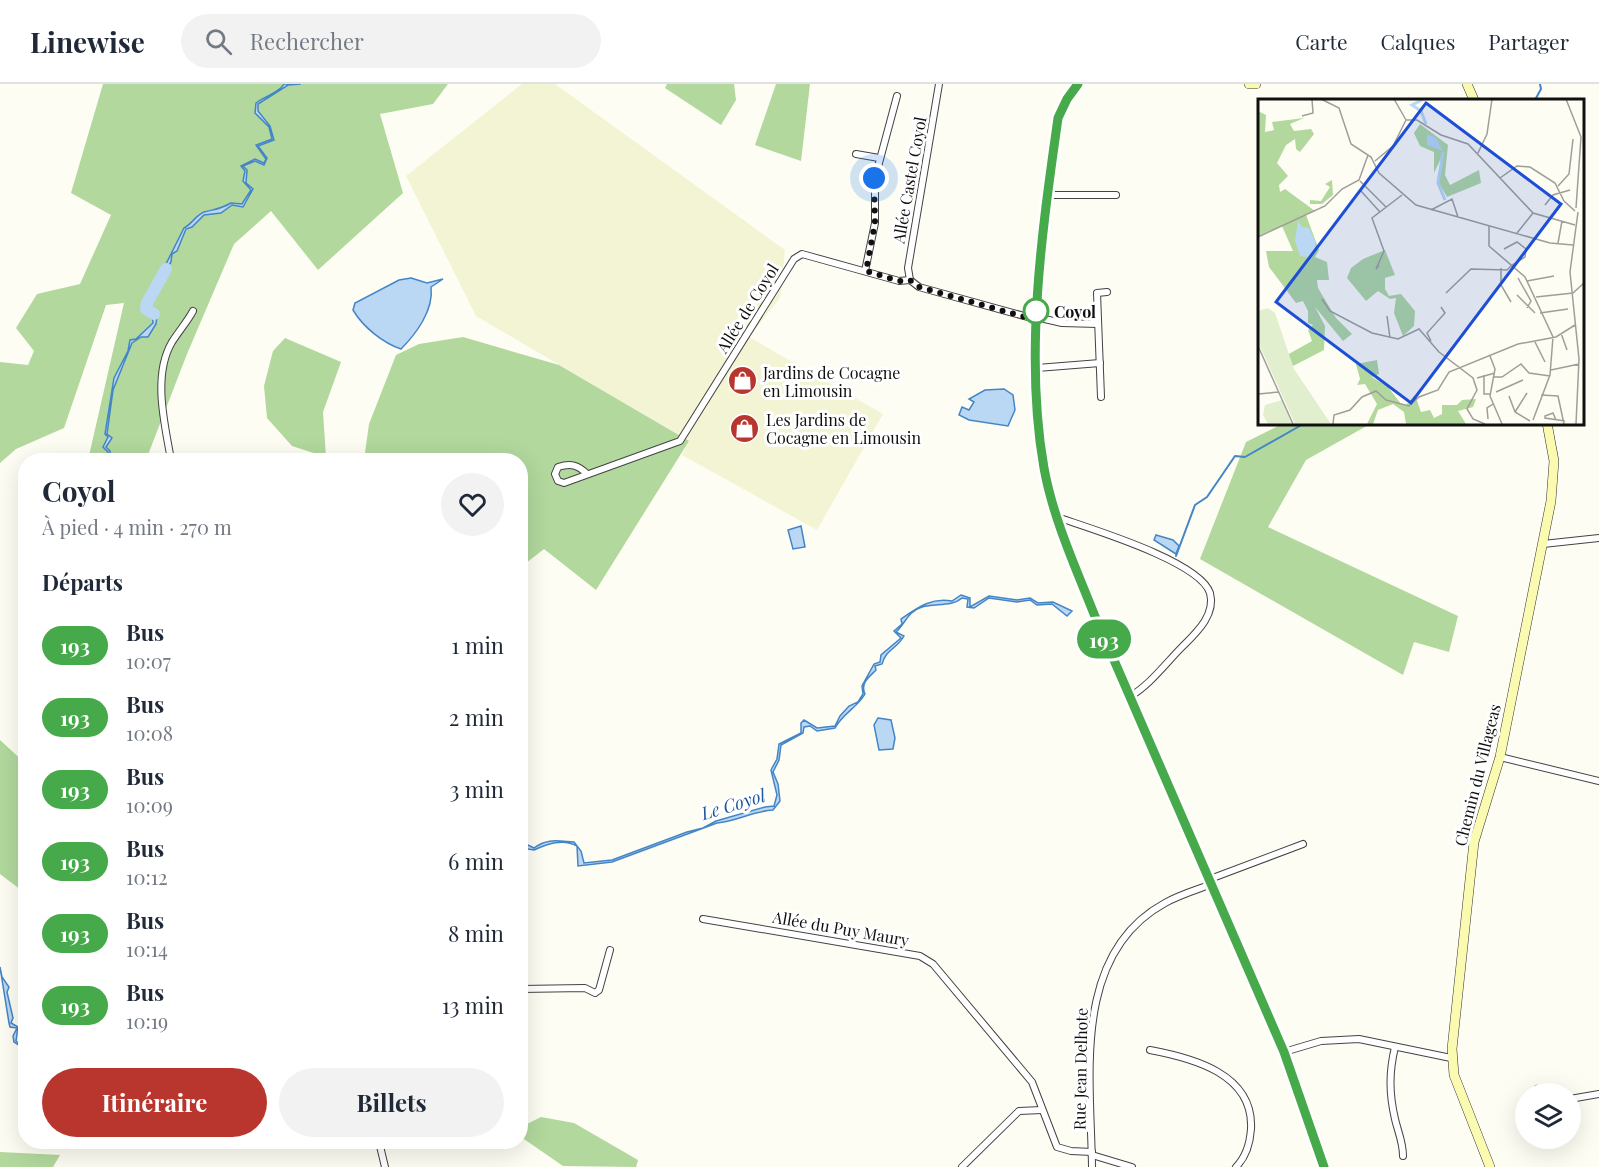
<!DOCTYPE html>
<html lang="fr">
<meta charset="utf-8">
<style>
body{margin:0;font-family:"Playfair Display",serif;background:#f2f2f3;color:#1f2937;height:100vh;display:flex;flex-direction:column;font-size:22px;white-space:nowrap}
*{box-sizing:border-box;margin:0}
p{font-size:20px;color:#747a83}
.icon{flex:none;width:33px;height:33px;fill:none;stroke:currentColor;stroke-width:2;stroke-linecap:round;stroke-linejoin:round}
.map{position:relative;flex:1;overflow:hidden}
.sheet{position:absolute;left:18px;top:369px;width:510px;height:696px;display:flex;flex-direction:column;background:#fff;border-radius:24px;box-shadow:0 6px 24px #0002}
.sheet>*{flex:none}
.badge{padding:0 12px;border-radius:20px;font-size:21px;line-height:39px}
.buttons{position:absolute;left:1515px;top:999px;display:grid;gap:12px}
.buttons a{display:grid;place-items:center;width:66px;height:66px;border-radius:50%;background:#fff;box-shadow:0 6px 24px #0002;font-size:30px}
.you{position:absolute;width:30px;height:30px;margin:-15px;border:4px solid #fff;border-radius:50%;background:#1a73e8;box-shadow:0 0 0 9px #1a73e833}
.map>.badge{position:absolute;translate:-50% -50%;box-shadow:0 0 0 3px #fff}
h2{padding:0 24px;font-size:22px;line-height:54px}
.round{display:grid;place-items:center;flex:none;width:63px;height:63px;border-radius:32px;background:#f2f2f3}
.overview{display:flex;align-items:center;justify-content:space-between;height:102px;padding:0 24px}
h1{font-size:28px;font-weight:700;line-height:45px}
.primary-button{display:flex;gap:12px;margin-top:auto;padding:12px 24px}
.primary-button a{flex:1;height:69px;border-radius:36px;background:#b9362e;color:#fff;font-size:24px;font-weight:700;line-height:69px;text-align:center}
.primary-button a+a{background:#f2f2f3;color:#1f2937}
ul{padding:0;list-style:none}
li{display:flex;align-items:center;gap:18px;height:72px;padding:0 24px}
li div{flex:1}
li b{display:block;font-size:22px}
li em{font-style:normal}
li .badge{min-width:66px;font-weight:700;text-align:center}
header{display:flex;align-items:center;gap:36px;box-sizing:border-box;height:84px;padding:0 30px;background:#fff;border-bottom:2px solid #e0e1e3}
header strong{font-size:28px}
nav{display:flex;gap:33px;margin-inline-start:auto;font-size:21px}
.search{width:420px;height:54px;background:#f2f2f3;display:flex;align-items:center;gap:15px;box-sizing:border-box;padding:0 21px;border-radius:33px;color:#747a83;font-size:22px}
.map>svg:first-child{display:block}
.farmland{fill:#f3f4d3}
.forest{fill:#b2d89d}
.water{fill:#bad8f3;stroke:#4485c7;stroke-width:1.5}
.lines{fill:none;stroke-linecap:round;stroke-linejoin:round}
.stream{stroke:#4485c7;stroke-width:2}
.river{stroke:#bad8f3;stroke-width:12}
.street-casing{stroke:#434343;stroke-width:8}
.secondary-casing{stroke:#323232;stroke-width:10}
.street{stroke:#fff;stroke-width:6}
.secondary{stroke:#fbfab1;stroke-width:9}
.line-casing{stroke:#fff;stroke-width:14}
.line{stroke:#46a94a;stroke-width:9}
.walk{stroke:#101010;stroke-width:6;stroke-dasharray:0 10.8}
.stop-dot{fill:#fff;stroke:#46a94a;stroke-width:3}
.labels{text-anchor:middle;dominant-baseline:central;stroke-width:6;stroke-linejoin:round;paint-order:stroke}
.street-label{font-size:16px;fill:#101010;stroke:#fff}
.stop-label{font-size:16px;font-weight:bold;fill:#101010;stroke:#fff;text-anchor:start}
.poi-label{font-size:16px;fill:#101010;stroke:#fff;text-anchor:start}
.water-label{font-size:18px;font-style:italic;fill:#1e589c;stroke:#fff}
.inset-river{fill:none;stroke:#bad8f3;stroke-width:3}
.inset-road{fill:none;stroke:#9f9e98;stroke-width:1.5}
.view{fill:#1d4ed8;fill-opacity:0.15;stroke:#1d4ed8;stroke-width:3}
.inset-edge{fill:none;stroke:#101010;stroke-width:3}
</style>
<header>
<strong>Linewise</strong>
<div class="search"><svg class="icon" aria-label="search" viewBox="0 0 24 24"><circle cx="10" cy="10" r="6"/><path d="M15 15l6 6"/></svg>Rechercher</div>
<nav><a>Carte</a><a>Calques</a><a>Partager</a></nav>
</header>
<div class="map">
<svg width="1599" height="1083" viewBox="0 0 1599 1083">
<rect width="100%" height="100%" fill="#fefdf3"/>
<!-- farmland -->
<path class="farmland" d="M522,0H555L785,166L780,214L749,253L883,330L817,446L682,371L689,357L476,232L406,92Z"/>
<!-- forest -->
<g class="forest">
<path d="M103,0H448L433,20L380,30L403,109L318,186L271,127L234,160L187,270L146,376H88L124,219L106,221L64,344L16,365L0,379V278L28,281L34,267L16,244L37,210L80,200L111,131L71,109Z"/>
<path d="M667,0H734L736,16L721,41L665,4Z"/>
<path d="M776,0H810L801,77L755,61Z"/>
<path d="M463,253L559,281L689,357L596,506L544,465L521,483L520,376H364L369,340L396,271L419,260Z"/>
<path d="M285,254L341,278L323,328L326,373L292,362L267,334L264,302L273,267Z"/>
<path d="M1284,339H1372L1306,376L1268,443L1458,532L1449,568L1414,558L1403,591L1200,475L1246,358Z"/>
<path d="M0,656L25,679V809L0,790Z"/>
<path d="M541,1033L574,1039L638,1076L636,1083L563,1082L521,1053V1043Z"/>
<path d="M0,1068L60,1071L53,1083H0Z"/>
</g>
<!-- water -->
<g class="water">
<path d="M284,0H301L288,1L258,20V27L270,42L274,56L258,62L267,74L264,81L255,77L243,82L247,86L246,99L253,105L243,123L232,121L221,129L204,131L192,143L186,145L177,167L172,170L171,178L157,198L184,144C192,140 196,131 204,128C215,125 219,126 231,119L242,120L251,106L243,97L245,87L241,82L255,75L264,79L266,75L256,61L272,55L269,43L255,29L256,19C265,12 279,9 284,0Z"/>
<path d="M411,194L427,199L443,195L431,203C434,226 416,250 401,265C383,259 363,243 353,226L355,219L399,196Z"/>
<path d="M147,219L157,232L156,240L148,253H141L132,259L113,306L107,350L112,354L106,363L110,367V374L106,376L108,368L103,363L108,353L105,350L114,294L128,267L130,256L136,255L153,239L152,230L143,226Z"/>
<path d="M985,306L1004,305L1013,311L1015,326L1008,342L969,336L959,331L962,323L969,326L974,318L969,315Z"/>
<path d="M801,442L805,463L793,465L788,446Z"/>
<path d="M1156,451L1173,456L1179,462L1176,470L1154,456Z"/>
<path d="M961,511L970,514V523L989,512L1017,516L1030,514L1038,519L1053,518L1072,527L1067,532L1052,520L1037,521L1030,516L1017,518L989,514L974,524L967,523L968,515L962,514C952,523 935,519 922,523C908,527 905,540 896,548L904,552C897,565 886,565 882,580L875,582L876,586C869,593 860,599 865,610C857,624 843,629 835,644L817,647L810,642L804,643L803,649L781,661L779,676L773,688L778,700L780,717L773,726C754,727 737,737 717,739L612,778L578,782L577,762C563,754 547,760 534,766L521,764L528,761L534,764C547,754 558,757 574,758L581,767L584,779L612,776L687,748L703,744L716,737L765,723L774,722L777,711L771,686L777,675L779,660L801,649V639L804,636L817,644L835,642L840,632L849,622L858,618L863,610L862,602L874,580L880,578L881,571L901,554L894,547L902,540L901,535C917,524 931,513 952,517Z"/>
<path d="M878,634L891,636L895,654L893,665L879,666L874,641Z"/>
<path d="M0,883L2,893L9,903L7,908L13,934L11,939L18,943L16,957L23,963L21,966L25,975V985L20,962L14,958L13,952L17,944L10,943L9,939Z"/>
</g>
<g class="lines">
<!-- stream -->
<g class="stream">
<path d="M1535,16L1541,5L1540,0"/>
<path d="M1176,472L1195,421L1207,413L1235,372L1245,373L1305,339"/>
</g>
<!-- river -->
<path class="river" d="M154,230L146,225L147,219L166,185"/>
<defs>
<g id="street">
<path d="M856,70L879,74"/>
<path d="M1049,111H1116"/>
<path d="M865,187L875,139V94L897,12"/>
<path d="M910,196L908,184L939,0"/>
<path d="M1036,233L1062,239L1098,240"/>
<path d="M1037,284L1100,279"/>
<path d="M1101,313L1097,209L1107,208"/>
<path d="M171,376C165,341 152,292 172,258C179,247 187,238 193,227"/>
<path d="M587,390C578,381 571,379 558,383L555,390L558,397L564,399L680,357L794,175L802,170L899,197L910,196L919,203L1035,235"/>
<path d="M1057,433C1088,444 1200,477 1210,509C1216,531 1196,549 1182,563C1166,579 1149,602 1129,613"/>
<path d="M1543,460L1599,454"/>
<path d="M1500,673L1599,697"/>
<path d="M1210,795L1303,760"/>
<path d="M703,835L920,872L933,880L1032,998L1057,1063L1071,1067L1092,1068"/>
<path d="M520,905L585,904L595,909L599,906L610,866"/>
<path d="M1395,963C1389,988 1389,1009 1395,1035C1398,1048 1403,1058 1403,1072"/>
<path d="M1150,966C1193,974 1254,990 1251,1045C1250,1059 1246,1073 1236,1083"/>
<path d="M1284,968L1321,957L1359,955L1451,974"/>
<path d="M1537,1005L1541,1010"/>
<path d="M1570,1015L1599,1010"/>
<path d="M379,1058L385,1083"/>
<path d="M1092,1071L1132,1083"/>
<path d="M962,1083L1019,1027L1042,1026"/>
<path d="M1092,1083C1091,994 1071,870 1165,819C1179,811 1196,806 1212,800"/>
</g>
<g id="secondary">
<path d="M1078,0L1067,15L1058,34C1043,145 1024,272 1044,383C1053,434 1075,482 1094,530L1284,968L1324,1083"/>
<path d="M1249,0H1256"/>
<path d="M1467,0L1474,16"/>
<path d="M1490,1083L1454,991L1452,965L1474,758L1500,673L1551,417L1554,377L1547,339"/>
</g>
</defs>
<!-- street casing -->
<use href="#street" class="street-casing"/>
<!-- secondary casing -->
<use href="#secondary" class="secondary-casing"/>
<!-- street -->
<use href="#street" class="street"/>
<!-- secondary -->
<use href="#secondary" class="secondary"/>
</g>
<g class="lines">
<defs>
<path id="line" d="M1078,0L1067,15L1058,34C1042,147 1024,271 1044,384C1053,434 1075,482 1094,530L1284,968L1324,1083"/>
</defs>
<!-- line casing -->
<use href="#line" class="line-casing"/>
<!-- line -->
<use href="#line" class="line"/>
<!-- walk -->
<path class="walk" d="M874,94L875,139L866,187L899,197L910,196L919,203L1032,235H1035L1036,227"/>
</g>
<!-- icons -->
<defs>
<symbol id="shop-disc" viewBox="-11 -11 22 22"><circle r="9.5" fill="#b9362e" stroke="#fff"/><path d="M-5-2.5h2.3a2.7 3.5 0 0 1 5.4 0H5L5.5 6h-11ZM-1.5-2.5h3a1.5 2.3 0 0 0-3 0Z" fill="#fff"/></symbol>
</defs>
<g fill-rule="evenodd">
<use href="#shop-disc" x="726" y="280" width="33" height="33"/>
<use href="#shop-disc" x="728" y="328" width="33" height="33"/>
</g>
<!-- markers -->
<circle class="stop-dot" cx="1036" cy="227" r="12"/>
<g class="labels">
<!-- street labels -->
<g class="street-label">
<text transform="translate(909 96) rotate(-80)">Allée Castel Coyol</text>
<text transform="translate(747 224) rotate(-58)">Allée de Coyol</text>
<text transform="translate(1477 691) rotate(-76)">Chemin du Villageas</text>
<text transform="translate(841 844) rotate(10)">Allée du Puy Maury</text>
<text transform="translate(1080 985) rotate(-89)">Rue Jean Delhote</text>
</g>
<!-- stop labels -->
<g class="stop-label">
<text x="1054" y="227">Coyol</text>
</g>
<!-- poi labels -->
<g class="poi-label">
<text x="763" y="288">Jardins de Cocagne<tspan x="763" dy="18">en Limousin</tspan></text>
<text x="766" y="335">Les Jardins de<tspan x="766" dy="18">Cocagne en Limousin</tspan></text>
</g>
<!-- water labels -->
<g class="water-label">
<text transform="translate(733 720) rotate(-17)">Le Coyol</text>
</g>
</g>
<!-- overview -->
<g transform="translate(1258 15)">
<rect width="326" height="326" fill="#fefdf3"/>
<path d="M0,12L8,16L7,33L16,31L14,23L46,19L32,25L36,32L53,30L56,35L42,53L38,50L37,40L28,46L19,64L30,77L21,86L22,93L27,90L57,112L48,116L61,151L57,158L69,163L71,181H59L60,189L78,219L94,235L85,242L57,208L67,227L66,251L35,267L29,256L54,242L50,231L55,226L50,224V212L45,202L38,204L11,168L8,152H35L24,127L0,137ZM162,25L190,46L187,76L192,86L221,71L223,84L189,98L179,81L185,55L176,74V53L162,47L156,34ZM74,81L75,96L64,105H52V101L63,102L72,88L67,85ZM127,151L137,176L127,179V190L131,197L143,195L157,212L156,227L145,237L136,214L138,199L132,200L120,192L108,202L89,179L93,169L105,160ZM119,261L121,275L114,278L130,288L143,305L148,306L157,296L163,313L172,311L176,319L184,315V306H199L204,301L218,300L215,308L200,312L208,325H148L146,313L135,305L120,311L115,325H109L119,305L107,285L99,286L102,280L98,265Z" fill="#b2d89d"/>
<path d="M10,209L17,214L36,270L73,325H37L0,243V212ZM24,301L34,325H10L5,316L7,306Z" fill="#e1efcf"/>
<path d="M169,35L178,39L185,52L169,46ZM40,121L42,125L44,128L51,129L57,142V150L51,158L42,157L37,142Z" fill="#bad8f3"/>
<path class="inset-river" d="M166,0L154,6L163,12L168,25M185,53L180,84L187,101"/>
<path class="inset-road" d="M63,0L81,9L93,45L113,58L121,74L158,106L292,144L315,146M136,0L148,21M308,0L323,38L318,109M44,17L55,14L54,0M148,21H159L183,36L210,45L275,114L317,126M220,54L229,35L234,0M117,62L135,47L148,21M242,79L259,67L272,68L297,84L306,102L317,112M102,82L128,108M300,87L311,75L315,40M103,92L122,113M287,106L295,96L312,91M173,111L194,100L200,118M231,127V147L267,178L295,238L292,276L275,321M259,134L275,114M0,138L67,107L84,90L101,81L110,56M300,144L304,122M246,150L259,143L268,150L267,158L253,167M121,166L118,170L126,152L114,119L144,96M243,169V186L253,203M260,179L273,202L269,209M269,182L296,177M188,194L213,170L249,171L253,167M259,196L277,214M278,198L315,194L326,184M64,200L72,212L114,234L140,240L161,230L181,253L215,279L219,291L209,310L215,320L227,325M282,214L310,210M129,217L132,239M303,234L309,251M173,242L169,234L187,214L183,208M277,243L287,263M0,247L35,325M232,257L237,270L232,297L244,325M293,271L321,265M226,276V295H232M236,278H244L263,265L271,274L292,277M219,279L237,274M238,293L265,281M0,295L21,293M283,296L300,297L306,325M251,297L257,313L272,322M257,313L269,294M230,320L229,309L235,305M298,321L295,314L287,317V319L307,322M75,325L76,316L92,311L104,298L118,292L128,301L151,307L161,298L180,291L191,273L260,245L298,238L317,226M318,325L321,260L312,173L320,113"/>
<path class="view" d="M168,4L303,105L153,304L18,203Z"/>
<rect width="326" height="326" class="inset-edge"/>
</g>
</svg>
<div class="buttons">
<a><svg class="icon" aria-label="layers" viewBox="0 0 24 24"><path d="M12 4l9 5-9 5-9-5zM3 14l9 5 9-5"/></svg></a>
</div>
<div class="you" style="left:874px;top:94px"></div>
<b class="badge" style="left:1104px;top:555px;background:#46a94a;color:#fff">193</b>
<section class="sheet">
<div class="overview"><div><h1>Coyol</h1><p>À pied · 4 min · 270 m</p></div><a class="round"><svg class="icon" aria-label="heart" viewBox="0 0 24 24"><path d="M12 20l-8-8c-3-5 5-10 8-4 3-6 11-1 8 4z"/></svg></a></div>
<h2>Départs</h2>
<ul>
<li><span class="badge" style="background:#46a94a;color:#fff">193</span><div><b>Bus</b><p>10:07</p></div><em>1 min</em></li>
<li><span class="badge" style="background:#46a94a;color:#fff">193</span><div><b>Bus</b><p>10:08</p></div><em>2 min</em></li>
<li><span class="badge" style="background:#46a94a;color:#fff">193</span><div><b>Bus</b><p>10:09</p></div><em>3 min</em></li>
<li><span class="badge" style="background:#46a94a;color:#fff">193</span><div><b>Bus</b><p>10:12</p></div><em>6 min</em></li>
<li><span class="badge" style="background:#46a94a;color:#fff">193</span><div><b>Bus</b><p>10:14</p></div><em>8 min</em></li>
<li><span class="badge" style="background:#46a94a;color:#fff">193</span><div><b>Bus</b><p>10:19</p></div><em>13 min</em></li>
</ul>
<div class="primary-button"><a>Itinéraire</a><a>Billets</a></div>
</section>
</div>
